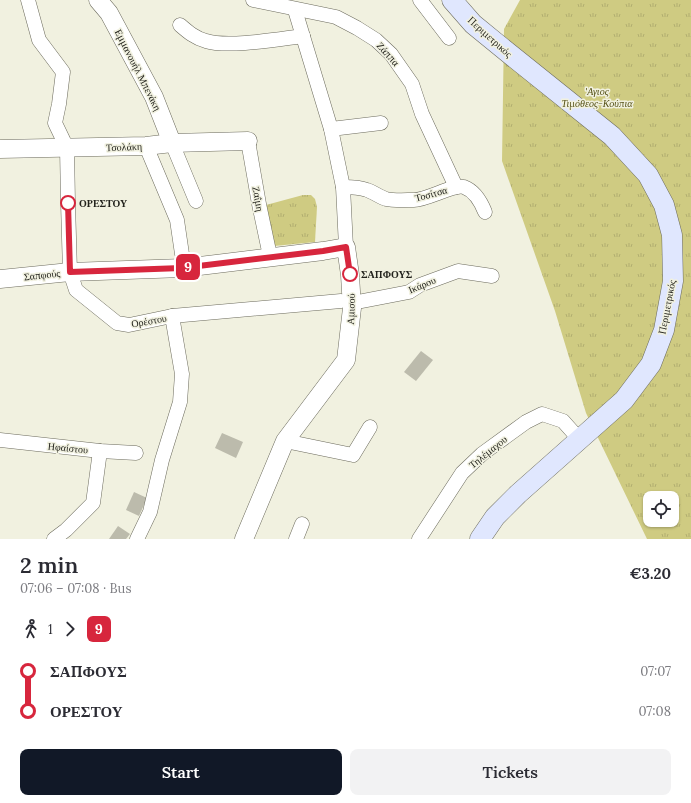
<!DOCTYPE html>
<meta charset="utf-8">
<style>
body{margin:0;font-family:Lora,serif;background:#f2f2f3;color:#2b2b33;height:100vh;display:flex;flex-direction:column;font-size:15px;white-space:nowrap}
*{box-sizing:border-box;margin:0}
p{font-size:13px;color:#7c7c81}
.icon{flex:none;width:22px;height:22px;fill:none;stroke:currentColor;stroke-width:2;stroke-linecap:round;stroke-linejoin:round}
.map{position:relative;height:539px;overflow:hidden}
.side{display:flex;flex-direction:column;background:#fff;flex:1}
.side>*{flex:none}
.badge{padding:0 8px;border-radius:6px;font-size:14px;line-height:26px}
.fabs{position:absolute;left:643px;top:491px;display:grid;gap:8px}
.fabs a{display:grid;place-items:center;width:36px;height:36px;border-radius:8px;background:#fff;box-shadow:0 1px 3px #0004;font-size:20px}
.map>.badge{position:absolute;translate:-50% -50%;box-shadow:0 0 0 2px #fff}
.legs{display:flex;align-items:center;gap:6px;height:44px;padding:0 20px;font-size:13px}
.legs p{margin-inline-start:auto}
.overview{display:flex;align-items:center;justify-content:space-between;height:68px;padding:0 20px}
h1{font-size:22px;font-weight:600;line-height:30px}
.cta{display:flex;gap:8px;margin-top:auto;padding:8px 20px}
.cta a{flex:1;height:46px;border-radius:8px;background:#111827;color:#fff;font-size:16px;font-weight:600;line-height:46px;text-align:center}
.cta a+a{background:#f2f2f3;color:#2b2b33}
ul{padding:0 20px;list-style:none}
li{display:flex;align-items:center;gap:14px;height:40px;font-size:15px}
li i{display:grid;place-items:center;width:6px;height:100%;margin:0 5px;background:currentColor}
li i::after{content:'';width:10px;height:10px;margin:-5px;border:3px solid;border-radius:50%;background:#fff}
li p{margin-inline-start:auto}
li:first-child i{background:linear-gradient(#0000 50%,currentColor 0)}
li:last-child i{background:linear-gradient(currentColor 50%,#0000 0)}
.map>svg:first-child{display:block}
.park{fill:url(#park-tufts);fill-rule:evenodd}
.building{fill:#bcbbac}
.lines{fill:none;stroke-linecap:round;stroke-linejoin:round}
.minor-casing{stroke:#6c6b5d;stroke-width:15}
.tertiary-casing{stroke:#6c6b5d;stroke-width:19}
.secondary-casing{stroke:#6c6b5d;stroke-width:21}
.minor{stroke:#fff;stroke-width:14}
.tertiary{stroke:#fff;stroke-width:18}
.secondary{stroke:#e0e7fe;stroke-width:20}
.line-1-casing{stroke:#fff;stroke-width:9}
.line-1{stroke:#d7263d;stroke-width:6}
.stop-1-dot{fill:#fff;stroke:#d7263d;stroke-width:2}
.labels{text-anchor:middle;dominant-baseline:central;stroke-width:3;stroke-linejoin:round;paint-order:stroke}
.street-label{font-size:10px;fill:#22221c;stroke:#f1f1e0}
.park-label{font-size:10px;font-style:italic;fill:#555116;stroke:#f1f1e0}
.stop-label{font-size:10px;font-weight:bold;fill:#22221c;stroke:#f1f1e0;text-anchor:start}
</style>
<div class="map">
<svg width="691" height="539" viewBox="0 0 691 539">
<defs>
<pattern id="park-tufts" width="24" height="20" patternUnits="userSpaceOnUse"><rect width="24" height="20" fill="#cfcb82"/><path d="M3 7l-1-3M5 7V3M7 7l1-3M15 17l-1-3M17 17v-4M19 17l1-3" fill="none" stroke="#b1ae70"/></pattern>
</defs>
<rect width="100%" height="100%" fill="#f1f1e0"/>
<!-- park -->
<g class="park">
<path d="M520,0H691V539H647L586,413L555,311L502,161L504,29ZM650,498H672V520H650Z"/>
<path d="M303,195H311L315,199L317,207L315,242L274,246L266,205Z"/>
</g>
<!-- building -->
<g class="building">
<path d="M421,351L433,360L416,381L404,372Z"/>
<path d="M222,433L243,442L236,458L215,448Z"/>
<path d="M134,492L147,498L139,516L126,510Z"/>
<path d="M118,526L130,534L126,539H109Z"/>
</g>
<g class="lines">
<defs>
<g id="minor">
<path d="M28,0L39,40L63,72L59,104L55,123L67,148L68,203L70,272L76,290L117,323L129,325L172,316L182,374L180,402L162,460L150,512L137,539"/>
<path d="M253,0L336,17L357,28L376,40L391,54L412,84L422,114L456,187"/>
<path d="M420,0L449,38"/>
<path d="M295,10L331,129L343,187L346,247"/>
<path d="M180,25C188,32 195,38 206,41C228,48 279,39 303,36"/>
<path d="M331,129L381,123"/>
<path d="M248,141L259,204L270,256"/>
<path d="M172,143L196,201"/>
<path d="M146,146L177,220L182,254"/>
<path d="M343,187C351,187 359,187 367,190C373,192 380,197 386,199C394,201 406,200 414,200C427,200 454,184 464,187C475,191 481,202 485,212"/>
<path d="M352,303L409,292L420,285L458,271L492,276"/>
<path d="M172,316L341,301"/>
<path d="M0,440L100,451L136,453"/>
<path d="M285,441L353,455L370,427"/>
<path d="M54,539L66,530L93,503L100,451"/>
<path d="M296,539L302,524"/>
<path d="M419,539L462,473L482,454L526,422L542,414L563,421L579,439"/>
</g>
<g id="tertiary">
<path d="M98,0L109,13L154,97L172,143"/>
<path d="M0,149L146,146L172,143L248,141"/>
<path d="M0,279L70,272L183,268L323,251L346,247L350,275L352,308L346,360L285,441L244,539"/>
</g>
<path id="secondary" d="M452,0L473,24L511,55L612,136L648,175L664,205L672,235L673,281L664,330L651,364L624,400L518,494L495,517L480,539"/>
</defs>
<!-- minor casing -->
<use href="#minor" class="minor-casing"/>
<!-- tertiary casing -->
<use href="#tertiary" class="tertiary-casing"/>
<!-- secondary casing -->
<use href="#secondary" class="secondary-casing"/>
<!-- minor -->
<use href="#minor" class="minor"/>
<!-- tertiary -->
<use href="#tertiary" class="tertiary"/>
<!-- secondary -->
<use href="#secondary" class="secondary"/>
</g>
<g class="lines">
<defs>
<path id="line-1" d="M68,203L70,272L182,268L323,251L346,247L350,274"/>
</defs>
<!-- line-1 casing -->
<use href="#line-1" class="line-1-casing"/>
<!-- line-1 -->
<use href="#line-1" class="line-1"/>
</g>
<!-- markers -->
<g class="stop-1-dot">
<circle cx="68" cy="203" r="7"/>
<circle cx="350" cy="274" r="7"/>
</g>
<g class="labels">
<!-- street labels -->
<g class="street-label">
<text transform="translate(490 37) rotate(42)">Περιμετρικός</text>
<text transform="translate(388 54) rotate(48)">Ζάππα</text>
<text transform="translate(138 70) rotate(63)">Εμμανουήλ Μπενάκη</text>
<text transform="translate(124 147) rotate(-2)">Τσολάκη</text>
<text transform="translate(431 194) rotate(-15)">Τοσίτσα</text>
<text transform="translate(258 199) rotate(80)">Ζαΐμη</text>
<text transform="translate(42 275) rotate(-6)">Σαπφούς</text>
<text transform="translate(422 285) rotate(-23)">Ικάρου</text>
<text transform="translate(667 307) rotate(-79)">Περιμετρικός</text>
<text transform="translate(351 309) rotate(-88)">Αμισού</text>
<text transform="translate(149 321) rotate(-10)">Ορέστου</text>
<text transform="translate(68 448) rotate(6)">Ηφαίστου</text>
<text transform="translate(488 452) rotate(-39)">Τηλέμαχου</text>
</g>
<!-- park labels -->
<g class="park-label">
<text x="597" y="91">'Αγιος<tspan x="597" dy="12">Τιμόθεος-Κούπια</tspan></text>
</g>
<!-- stop labels -->
<g class="stop-label">
<text x="79" y="203">ΟΡΕΣΤΟΥ</text>
<text x="361" y="274">ΣΑΠΦΟΥΣ</text>
</g>
</g>
</svg>
<div class="fabs">
<a><svg class="icon" aria-label="locate" viewBox="0 0 24 24"><circle cx="12" cy="12" r="6"/><path d="M12 2v4M12 18v4M2 12h4M18 12h4"/></svg></a>
</div>
<b class="badge" style="left:188px;top:267px;background:#d7263d;color:#fff">9</b>
</div>
<section class="side">
<div class="overview"><div><h1>2 min</h1><p>07:06 – 07:08 · Bus</p></div><b>€3.20</b></div>
<div class="legs"><svg class="icon" aria-label="walk" viewBox="0 0 24 24"><circle cx="13" cy="4" r="2"/><path d="M13 8l-2 6 4 7M11 14l-3 7M7 12l3-4h3l4 4"/></svg>1<svg class="icon" aria-label="forward" viewBox="0 0 24 24"><path d="M9 5l7 7-7 7"/></svg><b class="badge" style="background:#d7263d;color:#fff">9</b></div>
<ul>
<li><i style="color:#d7263d"></i><b>ΣΑΠΦΟΥΣ</b><p>07:07</p></li>
<li><i style="color:#d7263d"></i><b>ΟΡΕΣΤΟΥ</b><p>07:08</p></li>
</ul>
<div class="cta"><a>Start</a><a>Tickets</a></div>
</section>
